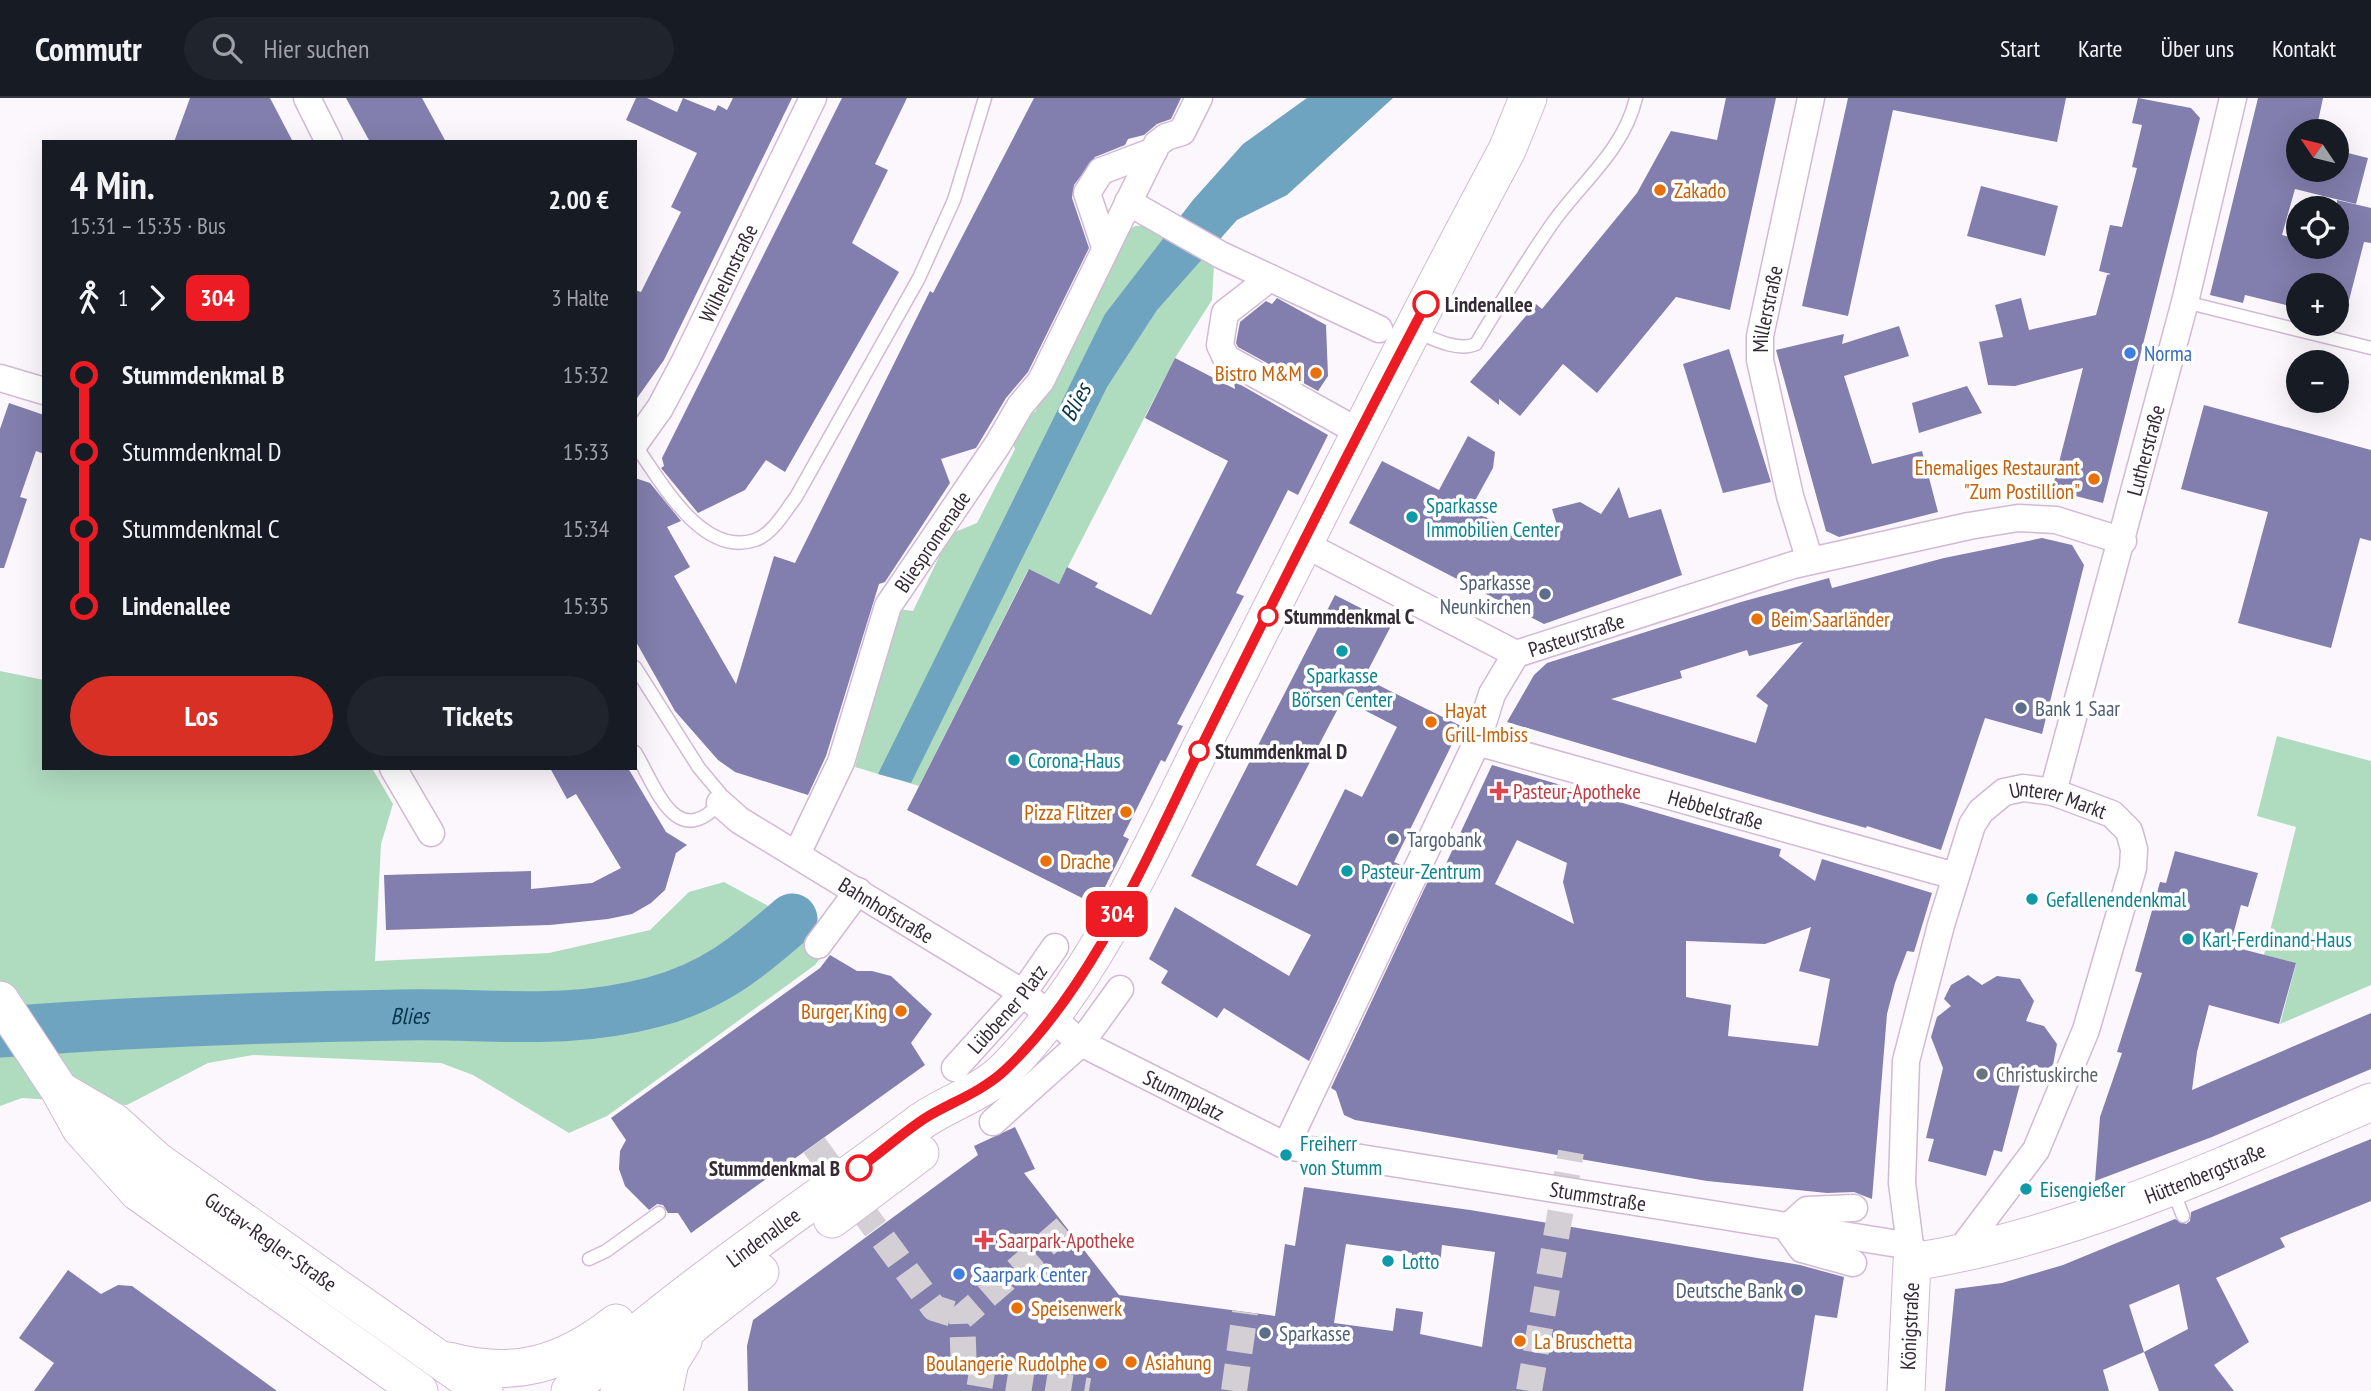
<!DOCTYPE html>
<html lang="de">
<meta charset="utf-8">
<style>
body{margin:0;font-family:"PT Sans Narrow",sans-serif;background:#20242c;color:#f1f3f6;height:100vh;display:flex;flex-direction:column;font-size:26px;white-space:nowrap}
*{box-sizing:border-box;margin:0}
p{font-size:23px;color:#9ea1a6}
.icon{flex:none;width:38px;height:38px;fill:none;stroke:currentColor;stroke-width:2;stroke-linecap:round;stroke-linejoin:round}
.map{position:relative;flex:1;overflow:hidden}
.side{position:absolute;left:42px;top:42px;width:595px;height:630px;display:flex;flex-direction:column;background:#171b24;border-radius:0px;box-shadow:0 7px 28px #0002}
.side>*{flex:none}
.badge{padding:0 14px;border-radius:10px;font-size:24px;line-height:46px}
.needle{width:46px;rotate:305deg}
.buttons{position:absolute;left:2286px;top:21px;display:grid;gap:14px}
.buttons a{display:grid;place-items:center;width:63px;height:63px;border-radius:50%;background:#171b24;box-shadow:0 7px 28px #0002;font-size:35px}
.map>.badge{position:absolute;translate:-50% -50%;box-shadow:0 0 0 4px #fff}
.legs{display:flex;align-items:center;gap:10px;height:77px;padding:0 28px;font-size:23px}
.legs p{margin-inline-start:auto}
.summary{display:flex;align-items:center;justify-content:space-between;height:119px;padding:0 28px}
h1{font-size:38px;font-weight:600;line-height:52px}
.primary-button{display:flex;gap:14px;margin-top:auto;padding:14px 28px}
.primary-button a{flex:1;height:80px;border-radius:42px;background:#d93025;color:#fff;font-size:28px;font-weight:600;line-height:80px;text-align:center}
.primary-button a+a{background:#20242c;color:#f1f3f6}
ul{padding:0 28px;list-style:none}
li{display:flex;align-items:center;gap:24px;height:77px;font-size:26px}
li i{display:grid;place-items:center;width:10px;height:100%;margin:0 9px;background:currentColor}
li i::after{content:'';width:18px;height:18px;margin:-9px;border:5px solid;border-radius:50%;background:#171b24}
li p{margin-inline-start:auto}
li:first-child i{background:linear-gradient(#0000 50%,currentColor 0)}
li:last-child i{background:linear-gradient(currentColor 50%,#0000 0)}
header{display:flex;align-items:center;gap:42px;box-sizing:border-box;height:98px;padding:0 35px;background:#171b24;border-bottom:2px solid #363941}
header strong{font-size:33px}
nav{display:flex;gap:38px;margin-inline-start:auto;font-size:24px}
.search{width:490px;height:63px;background:#20242c;display:flex;align-items:center;gap:18px;box-sizing:border-box;padding:0 24px;border-radius:38px;color:#9ea1a6;font-size:26px}
.map>svg:first-child{display:block}
.green{fill:#afdbbf}
.water{fill:#6ea4c0}
.lines{fill:none;stroke-linecap:round;stroke-linejoin:round}
.river{stroke:#6ea4c0;stroke-width:51}
.building{fill:#827ead;fill-rule:evenodd}
.street-tunnel{stroke:#d4ced5;stroke-width:26;stroke-dasharray:26 13;stroke-linecap:butt}
.lane-casing{stroke:#d2b9d4;stroke-width:15}
.street-casing{stroke:#d2b9d4;stroke-width:29}
.secondary-casing{stroke:#d2b9d4;stroke-width:39}
.lane{stroke:#fff;stroke-width:12}
.street{stroke:#fff;stroke-width:26}
.secondary{stroke:#fff;stroke-width:37}
.line-1-casing{stroke:#fff;stroke-width:16}
.line-1{stroke:#ed1c24;stroke-width:10}
.food-dot{fill:#e8710a;stroke:#fff;stroke-width:2.5}
.stop-1-dot{fill:#fff;stroke:#ed1c24;stroke-width:3.5}
.shop-dot{fill:#3f7fe0;stroke:#fff;stroke-width:2.5}
.culture-dot{fill:#0f9aa8;stroke:#fff;stroke-width:2.5}
.service-dot{fill:#5c6f8a;stroke:#fff;stroke-width:2.5}
.health-dot{fill:#e0444e;stroke:#fff;stroke-width:2.5}
.worship-dot{fill:#6b7280;stroke:#fff;stroke-width:2.5}
.labels{text-anchor:middle;dominant-baseline:central;stroke-width:7;stroke-linejoin:round;paint-order:stroke}
.food-label{font-size:21px;fill:#c56008;stroke:#fff;text-anchor:start}
.street-label{font-size:21px;fill:#342a35;stroke:#fff}
.stop-label{font-size:21px;font-weight:bold;fill:#342a35;stroke:#fff;text-anchor:start}
.shop-label{font-size:21px;fill:#366cbe;stroke:#fff;text-anchor:start}
.culture-label{font-size:21px;fill:#0d838f;stroke:#fff;text-anchor:start}
.service-label{font-size:21px;fill:#4e5e75;stroke:#fff;text-anchor:start}
.health-label{font-size:21px;fill:#be3a42;stroke:#fff;text-anchor:start}
.worship-label{font-size:21px;fill:#5b616d;stroke:#fff;text-anchor:start}
.water-label{font-size:23px;font-style:italic;fill:#05354a;stroke:#fff}
</style>
<header>
<strong>Commutr</strong>
<div class="search"><svg class="icon" aria-label="search" viewBox="0 0 24 24"><circle cx="10" cy="10" r="6"/><path d="M15 15l6 6"/></svg>Hier suchen</div>
<nav><a>Start</a><a>Karte</a><a>Über uns</a><a>Kontakt</a></nav>
</header>
<div class="map">
<svg width="2371" height="1293" viewBox="0 0 2371 1293">
<rect width="100%" height="100%" fill="#fcf7fd"/>
<!-- green -->
<g class="green">
<path d="M1147,127L1214,166L1212,202L1175,260L1059,486L1028,472L919,688L855,669L898,511L913,513L950,436L977,425L1015,351L1011,340L1025,315L1035,314L1125,135L1135,128Z"/>
<path d="M0,573L44,582V670H372L393,706L381,746L375,863L549,855L650,832L689,794L724,784L833,843L815,867L607,1018L569,1035L473,977L441,965L253,957L208,965L127,1007L22,1000L0,1008Z"/>
<path d="M2277,638L2371,663V887L2280,926L2296,866L2264,857L2296,729L2257,718Z"/>
</g>
<!-- water -->
<path class="water" d="M1307,0H1393L1287,97L1237,122L1157,212L1107,289L911,685L878,676L1105,216L1193,102L1243,46Z"/>
<g class="lines">
<!-- river -->
<path class="river" id="s1" d="M0,934C134,924 268,919 401,917C490,915 565,928 654,904C712,889 749,859 792,821"/>
</g>
<!-- building -->
<g class="building">
<path d="M190,0H270L293,44H174Z"/>
<path d="M346,0H422L446,44H370Z"/>
<path d="M636,0H647L677,14L683,0L715,13L718,7L727,12L733,0H792L664,262L635,303V192L641,194L681,114L671,109L697,55L626,22Z"/>
<path d="M842,0H907L875,66L888,72L852,145L899,174L785,374L766,362L745,392L698,415L661,370L664,368L662,360Z"/>
<path d="M1034,0H1181L1171,21L1157,26L1144,37L1128,41L1125,47L1095,59L1074,87L1072,100L1089,150L1028,274L1006,300L976,350L941,361L950,385L885,484L879,486L826,658L808,697L735,674L718,662L675,613L635,542V380L650,385L681,423L667,429L690,469L674,478L736,586L774,458L795,465L930,193L933,195Z"/>
<path d="M1726,0H1776L1730,212L1676,199L1597,295L1563,266L1520,318L1499,301V307L1470,284L1536,206L1542,211L1637,95L1671,33L1717,42Z"/>
<path d="M1848,0H2066L2057,44L1893,12L1848,218L1802,208Z"/>
<path d="M2138,0L2191,10L2200,20L2103,405L2052,392L2083,270L2015,288L1988,287L1979,244L2003,239L1995,207L2021,200L2029,232L2096,217L2107,177L2111,176L2099,173L2110,127L2122,129L2137,70L2132,69L2142,27L2132,25Z"/>
<path d="M2258,0H2323L2316,33H2298V72H2336V52L2368,60L2356,106L2295,91L2282,137L2298,141V149H2336L2337,102L2371,110V145L2364,144L2344,222L2336,220V187H2298V210L2245,197L2243,205L2210,197Z"/>
<path d="M1981,88L2058,108L2045,158L1967,138Z"/>
<path d="M1277,200L1326,227L1328,278L1318,293L1238,249L1236,245L1240,224L1266,203L1272,206Z"/>
<path d="M1899,228L1909,258L1844,278L1872,366L1922,353L1938,414L1839,439L1826,433L1776,252L1844,236L1842,246Z"/>
<path d="M1729,251L1771,384L1723,395L1683,266Z"/>
<path d="M1175,260L1235,291L1234,283L1328,337L1298,397L1288,392L1236,495L1244,498L1177,626L1183,628L1165,664L1161,662L1123,738L1129,741L1096,807L907,712L1029,471L1059,486L1067,469L1098,485L1095,489L1151,517L1228,363L1145,320Z"/>
<path d="M1967,288L1982,315L1919,335L1912,305Z"/>
<path d="M9,305L44,317V356L36,353L20,399L27,401L4,470H0V331Z"/>
<path d="M2204,307L2371,352V443L2360,440L2331,550L2238,525L2268,414L2181,391Z"/>
<path d="M1468,338L1495,354L1493,370L1471,410L1524,442L1558,430L1552,411L1580,404L1601,416L1619,389L1629,420L1661,411L1682,477L1544,526L1349,425L1382,363L1439,392Z"/>
<path d="M2042,440L2072,447L2084,467L2042,636L1985,620L1941,752L1867,728L1866,730L1824,718L1507,624L1534,577L1547,565L1741,504L1829,480L1832,490L1944,460ZM1803,544L1756,598L1768,607L1756,645L1611,601L1682,580L1680,573L1747,552L1749,558Z"/>
<path d="M1335,497L1392,526L1364,580L1461,628L1394,764L1401,767L1309,963L1224,910L1217,920L1161,885L1168,873L1149,861L1175,809L1289,878L1311,837L1191,778ZM1343,601L1397,629L1362,699L1345,691L1297,788L1256,767Z"/>
<path d="M1492,667L1781,751L1779,758L1815,783L1822,761L1932,795L1914,854L1907,853L1895,885L1887,916L1872,1101L1854,1094L1827,1095L1707,1083L1355,1022L1344,1017L1336,993L1331,990L1429,781L1437,785ZM1517,742L1567,765L1563,784L1574,826L1495,786ZM1811,829L1799,873L1830,881L1818,948L1728,938L1731,907L1686,899V843L1765,846Z"/>
<path d="M550,670H628L666,734L687,747L676,755L665,792L651,805L632,816L608,821L550,827L386,832L384,777L531,773V791L592,785L621,770L576,696L567,701Z"/>
<path d="M2175,753L2258,775L2248,809L2241,807L2230,848L2296,865L2279,926L2209,907L2197,954L2192,992L2371,915V971L2212,1039L2095,1083L2100,1019L2122,955L2117,954L2142,875L2135,873L2160,784L2166,785Z"/>
<path d="M830,857L857,873H872L891,878L932,916L911,945L925,967L691,1135L678,1115H668L663,1107L657,1106L649,1112L625,1088L619,1071L620,1053L626,1042L611,1020L820,870Z"/>
<path d="M1968,877L1982,887L1997,878L2020,881L2034,903L2026,923L2044,928L2057,946L2053,967L2020,986L2002,1054L1994,1052L1986,1078L1928,1063L1934,1041L1926,1040L1943,970L1931,939L1937,919L1951,908L1944,901L1951,887Z"/>
<path d="M1015,1029L1035,1071L1024,1075L1119,1197L1275,1218L1285,1146L1295,1148L1304,1089L1470,1112L1800,1167L1844,1179L1837,1220L1815,1217L1803,1293H748L747,1248L753,1222L978,1057L974,1048ZM1346,1146L1412,1155L1411,1162L1440,1166L1442,1147L1495,1154L1482,1249L1420,1236L1423,1214L1396,1210L1393,1233L1334,1225Z"/>
<path d="M2371,1041V1103L2280,1140L2285,1149L2216,1180L2249,1244L2214,1267L2234,1293H2159L2144,1254L2103,1272L2109,1293H1945L1955,1191L2002,1185L2063,1167L2175,1121L2186,1126L2190,1123L2191,1114ZM2179,1186L2188,1231L2144,1254L2129,1207Z"/>
<path d="M68,1172L101,1196L118,1187L132,1188L277,1293H34L54,1265L19,1240Z"/>
</g>
<g class="lines">
<!-- street-tunnel -->
<g class="street-tunnel">
<path d="M814,1047L934,1210L962,1219"/>
<path d="M1065,1130L962,1219L964,1273L1089,1293"/>
<path d="M1234,1293L1245,1214"/>
<path d="M1529,1293L1571,1054"/>
</g>
<defs>
<g id="lane">
<path d="M2185,204L2371,250"/>
<path d="M1415,233C1433,241 1458,254 1476,246C1501,204 1526,163 1554,123C1584,82 1624,51 1636,0"/>
<path d="M635,347C660,381 701,460 755,442C773,436 785,413 796,399L919,180L954,102L985,0"/>
<path d="M635,569L699,670L720,695V705C675,754 656,688 635,654"/>
<path d="M2172,1090L2183,1118"/>
<path d="M589,1161L606,1153L659,1115"/>
</g>
<g id="street">
<path d="M307,0L329,44"/>
<path d="M1128,104L1221,157L1379,231"/>
<path d="M1105,149L1087,95L1101,73L1154,53"/>
<path d="M1270,180L1225,215L1220,247L1226,260L1359,334"/>
<path d="M0,280L44,293"/>
<path id="s2" d="M635,345L660,310L685,263L813,0"/>
<path d="M1302,445L1516,556"/>
<path id="s3" d="M1810,463L1790,398L1760,262V238L1811,0"/>
<path id="s4" d="M1477,644L1955,778"/>
<path d="M393,670L431,735"/>
<path id="s5" d="M2053,694L2185,204L2233,0"/>
<path id="s6" d="M720,705L739,722L1023,895L1081,945L1286,1048L1911,1148"/>
<path id="s7" d="M797,756L841,664L888,508L998,346L1020,308L1041,283L1157,46L1166,39L1182,34L1199,0"/>
<path d="M818,847L858,793"/>
<path id="s8" d="M955,970L1023,895L1055,849"/>
<path d="M993,1024L1081,945L1120,891"/>
<path id="s9" d="M1286,1048L1477,644L1492,596L1516,556L1793,467L1969,428L2018,420L2056,422L2123,443"/>
<path id="s10" d="M1912,1163L1902,1085L1906,963L1941,827L1972,727L1981,713L2004,694L2023,690L2053,694L2112,716L2129,733L2134,751L2133,770L2086,932L2036,1052L1957,1157"/>
<path d="M1853,1165L1802,1151L1787,1130L1807,1112L1854,1110"/>
</g>
<g id="secondary">
<path d="M0,902L60,993L81,1031L138,1094L419,1293"/>
<path id="s11" d="M61,993L114,1024L157,1063L484,1293"/>
<path d="M832,1121L920,1055"/>
<path d="M449,1263C514,1281 564,1266 616,1225"/>
<path id="s12" d="M570,1293C678,1194 802,1113 919,1025C946,1005 982,996 1007,970C1102,872 1153,742 1215,622C1312,431 1406,240 1507,52L1528,0"/>
<path d="M619,1293L698,1222L760,1174"/>
<path d="M664,1293L670,1264L683,1243"/>
<path id="s13" d="M1906,1293L1912,1164C2070,1140 2225,1067 2371,1004"/>
</g>
</defs>
<!-- lane casing -->
<use href="#lane" class="lane-casing"/>
<!-- street casing -->
<use href="#street" class="street-casing"/>
<!-- secondary casing -->
<use href="#secondary" class="secondary-casing"/>
<!-- lane -->
<use href="#lane" class="lane"/>
<!-- street -->
<use href="#street" class="street"/>
<!-- secondary -->
<use href="#secondary" class="secondary"/>
</g>
<g class="lines">
<defs>
<path id="line-1" d="M859,1070C882,1054 903,1034 927,1019C952,1004 981,994 1004,973C1096,887 1152,746 1208,635C1279,491 1351,348 1426,206"/>
</defs>
<!-- line-1 casing -->
<use href="#line-1" class="line-1-casing"/>
<!-- line-1 -->
<use href="#line-1" class="line-1"/>
</g>
<!-- markers -->
<g class="food-dot">
<circle cx="1660" cy="92" r="7"/>
<circle cx="1316" cy="275" r="7"/>
<circle cx="2094" cy="381" r="7"/>
<circle cx="1757" cy="521" r="7"/>
<circle cx="1431" cy="624" r="7"/>
<circle cx="1126" cy="714" r="7"/>
<circle cx="1046" cy="763" r="7"/>
<circle cx="901" cy="913" r="7"/>
<circle cx="1017" cy="1210" r="7"/>
<circle cx="1520" cy="1243" r="7"/>
<circle cx="1131" cy="1264" r="7"/>
<circle cx="1101" cy="1265" r="7"/>
</g>
<g class="stop-1-dot">
<circle cx="1426" cy="206" r="12"/>
<circle cx="1268" cy="518" r="9"/>
<circle cx="1199" cy="653" r="9"/>
<circle cx="859" cy="1070" r="12"/>
</g>
<g class="shop-dot">
<circle cx="2130" cy="255" r="7"/>
<circle cx="959" cy="1176" r="7"/>
</g>
<g class="culture-dot">
<circle cx="1412" cy="419" r="7"/>
<circle cx="1342" cy="553" r="7"/>
<circle cx="1014" cy="662" r="7"/>
<circle cx="1347" cy="773" r="7"/>
<circle cx="2032" cy="801" r="7"/>
<circle cx="2188" cy="841" r="7"/>
<circle cx="1286" cy="1057" r="7"/>
<circle cx="2026" cy="1091" r="7"/>
<circle cx="1388" cy="1163" r="7"/>
</g>
<g class="service-dot">
<circle cx="1545" cy="496" r="7"/>
<circle cx="2021" cy="610" r="7"/>
<circle cx="1393" cy="741" r="7"/>
<circle cx="1797" cy="1192" r="7"/>
<circle cx="1265" cy="1235" r="7"/>
</g>
<g class="health-dot">
<path d="M1495.5 682.5h7v7h7v7h-7v7h-7v-7h-7v-7h7z"/>
<path d="M980.5 1131.5h7v7h7v7h-7v7h-7v-7h-7v-7h7z"/>
</g>
<circle class="worship-dot" cx="1982" cy="976" r="7"/>
<g class="labels">
<!-- food labels -->
<g class="food-label">
<text x="1674" y="92">Zakado</text>
<text x="1302" y="275" text-anchor="end">Bistro M&amp;M</text>
<text x="2080" y="369" text-anchor="end">Ehemaliges Restaurant<tspan x="2080" dy="24">"Zum Postillion"</tspan></text>
<text x="1771" y="521">Beim Saarländer</text>
<text x="1445" y="612">Hayat<tspan x="1445" dy="24">Grill-Imbiss</tspan></text>
<text x="1112" y="714" text-anchor="end">Pizza Flitzer</text>
<text x="1060" y="763">Drache</text>
<text x="887" y="913" text-anchor="end">Burger King</text>
<text x="1031" y="1210">Speisenwerk</text>
<text x="1534" y="1243">La Bruschetta</text>
<text x="1145" y="1264">Asiahung</text>
<text x="1087" y="1265" text-anchor="end">Boulangerie Rudolphe</text>
</g>
<!-- street labels -->
<g class="street-label">
<text stroke="none"><textPath href="#s2" startOffset="194">Wilhelmstraße</textPath></text>
<text stroke="none"><textPath href="#s3" startOffset="259">Millerstraße</textPath></text>
<text stroke="none"><textPath href="#s5" startOffset="354">Lutherstraße</textPath></text>
<text stroke="none"><textPath href="#s7" startOffset="343">Bliespromenade</textPath></text>
<text stroke="none"><textPath href="#s9" startOffset="607">Pasteurstraße</textPath></text>
<text stroke="none"><textPath href="#s10" startOffset="548">Unterer Markt</textPath></text>
<text stroke="none"><textPath href="#s4" startOffset="248">Hebbelstraße</textPath></text>
<text stroke="none"><textPath href="#s6" startOffset="198">Bahnhofstraße</textPath></text>
<text stroke="none"><textPath href="#s8" startOffset="79">Lübbener Platz</textPath></text>
<text stroke="none"><textPath href="#s6" startOffset="550">Stummplatz</textPath></text>
<text stroke="none"><textPath href="#s13" startOffset="436">Hüttenbergstraße</textPath></text>
<text stroke="none"><textPath href="#s6" startOffset="980">Stummstraße</textPath></text>
<text stroke="none"><textPath href="#s12" startOffset="247">Lindenallee</textPath></text>
<text stroke="none"><textPath href="#s11" startOffset="259">Gustav-Regler-Straße</textPath></text>
<text stroke="none"><textPath href="#s13" startOffset="65">Königstraße</textPath></text>
</g>
<!-- stop labels -->
<g class="stop-label">
<text x="1445" y="206">Lindenallee</text>
<text x="1284" y="518">Stummdenkmal C</text>
<text x="1215" y="653">Stummdenkmal D</text>
<text x="840" y="1070" text-anchor="end">Stummdenkmal B</text>
</g>
<!-- shop labels -->
<g class="shop-label">
<text x="2144" y="255">Norma</text>
<text x="973" y="1176">Saarpark Center</text>
</g>
<!-- culture labels -->
<g class="culture-label">
<text x="1426" y="407">Sparkasse<tspan x="1426" dy="24">Immobilien Center</tspan></text>
<text x="1342" y="577" text-anchor="middle">Sparkasse<tspan x="1342" dy="24">Börsen Center</tspan></text>
<text x="1028" y="662">Corona-Haus</text>
<text x="1361" y="773">Pasteur-Zentrum</text>
<text x="2046" y="801">Gefallenendenkmal</text>
<text x="2202" y="841">Karl-Ferdinand-Haus</text>
<text x="1300" y="1045">Freiherr<tspan x="1300" dy="24">von Stumm</tspan></text>
<text x="2040" y="1091">Eisengießer</text>
<text x="1402" y="1163">Lotto</text>
</g>
<!-- service labels -->
<g class="service-label">
<text x="1531" y="484" text-anchor="end">Sparkasse<tspan x="1531" dy="24">Neunkirchen</tspan></text>
<text x="2035" y="610">Bank 1 Saar</text>
<text x="1407" y="741">Targobank</text>
<text x="1783" y="1192" text-anchor="end">Deutsche Bank</text>
<text x="1279" y="1235">Sparkasse</text>
</g>
<!-- health labels -->
<g class="health-label">
<text x="1513" y="693">Pasteur-Apotheke</text>
<text x="998" y="1142">Saarpark-Apotheke</text>
</g>
<!-- worship labels -->
<g class="worship-label">
<text x="1996" y="976">Christuskirche</text>
</g>
<!-- water labels -->
<g class="water-label">
<text transform="translate(1075 304) rotate(-62)">Blies</text>
<text stroke="none"><textPath href="#s1" startOffset="410">Blies</textPath></text>
</g>
</g>
</svg>
<div class="buttons">
<a><svg class="needle" viewBox="-14 -14 28 28"><path d="M0-13l5 13h-10z" fill="#e53935"/><path d="M0 13l5-13h-10z" fill="#9ea1a6"/></svg></a>
<a><svg class="icon" aria-label="locate" viewBox="0 0 24 24"><circle cx="12" cy="12" r="6"/><path d="M12 2v4M12 18v4M2 12h4M18 12h4"/></svg></a>
<a>+</a>
<a>−</a>
</div>
<b class="badge" style="left:1117px;top:816px;background:#ed1c24;color:#fff">304</b>
<section class="side">
<div class="summary"><div><h1>4 Min.</h1><p>15:31 – 15:35 · Bus</p></div><b>2.00 €</b></div>
<div class="legs"><svg class="icon" aria-label="walk" viewBox="0 0 24 24"><circle cx="13" cy="4" r="2"/><path d="M13 8l-2 6 4 7M11 14l-3 7M7 12l3-4h3l4 4"/></svg>1<svg class="icon" aria-label="forward" viewBox="0 0 24 24"><path d="M9 5l7 7-7 7"/></svg><b class="badge" style="background:#ed1c24;color:#fff">304</b><p>3 Halte</p></div>
<ul>
<li><i style="color:#ed1c24"></i><b>Stummdenkmal B</b><p>15:32</p></li>
<li><i style="color:#ed1c24"></i><span>Stummdenkmal D</span><p>15:33</p></li>
<li><i style="color:#ed1c24"></i><span>Stummdenkmal C</span><p>15:34</p></li>
<li><i style="color:#ed1c24"></i><b>Lindenallee</b><p>15:35</p></li>
</ul>
<div class="primary-button"><a>Los</a><a>Tickets</a></div>
</section>
</div>
